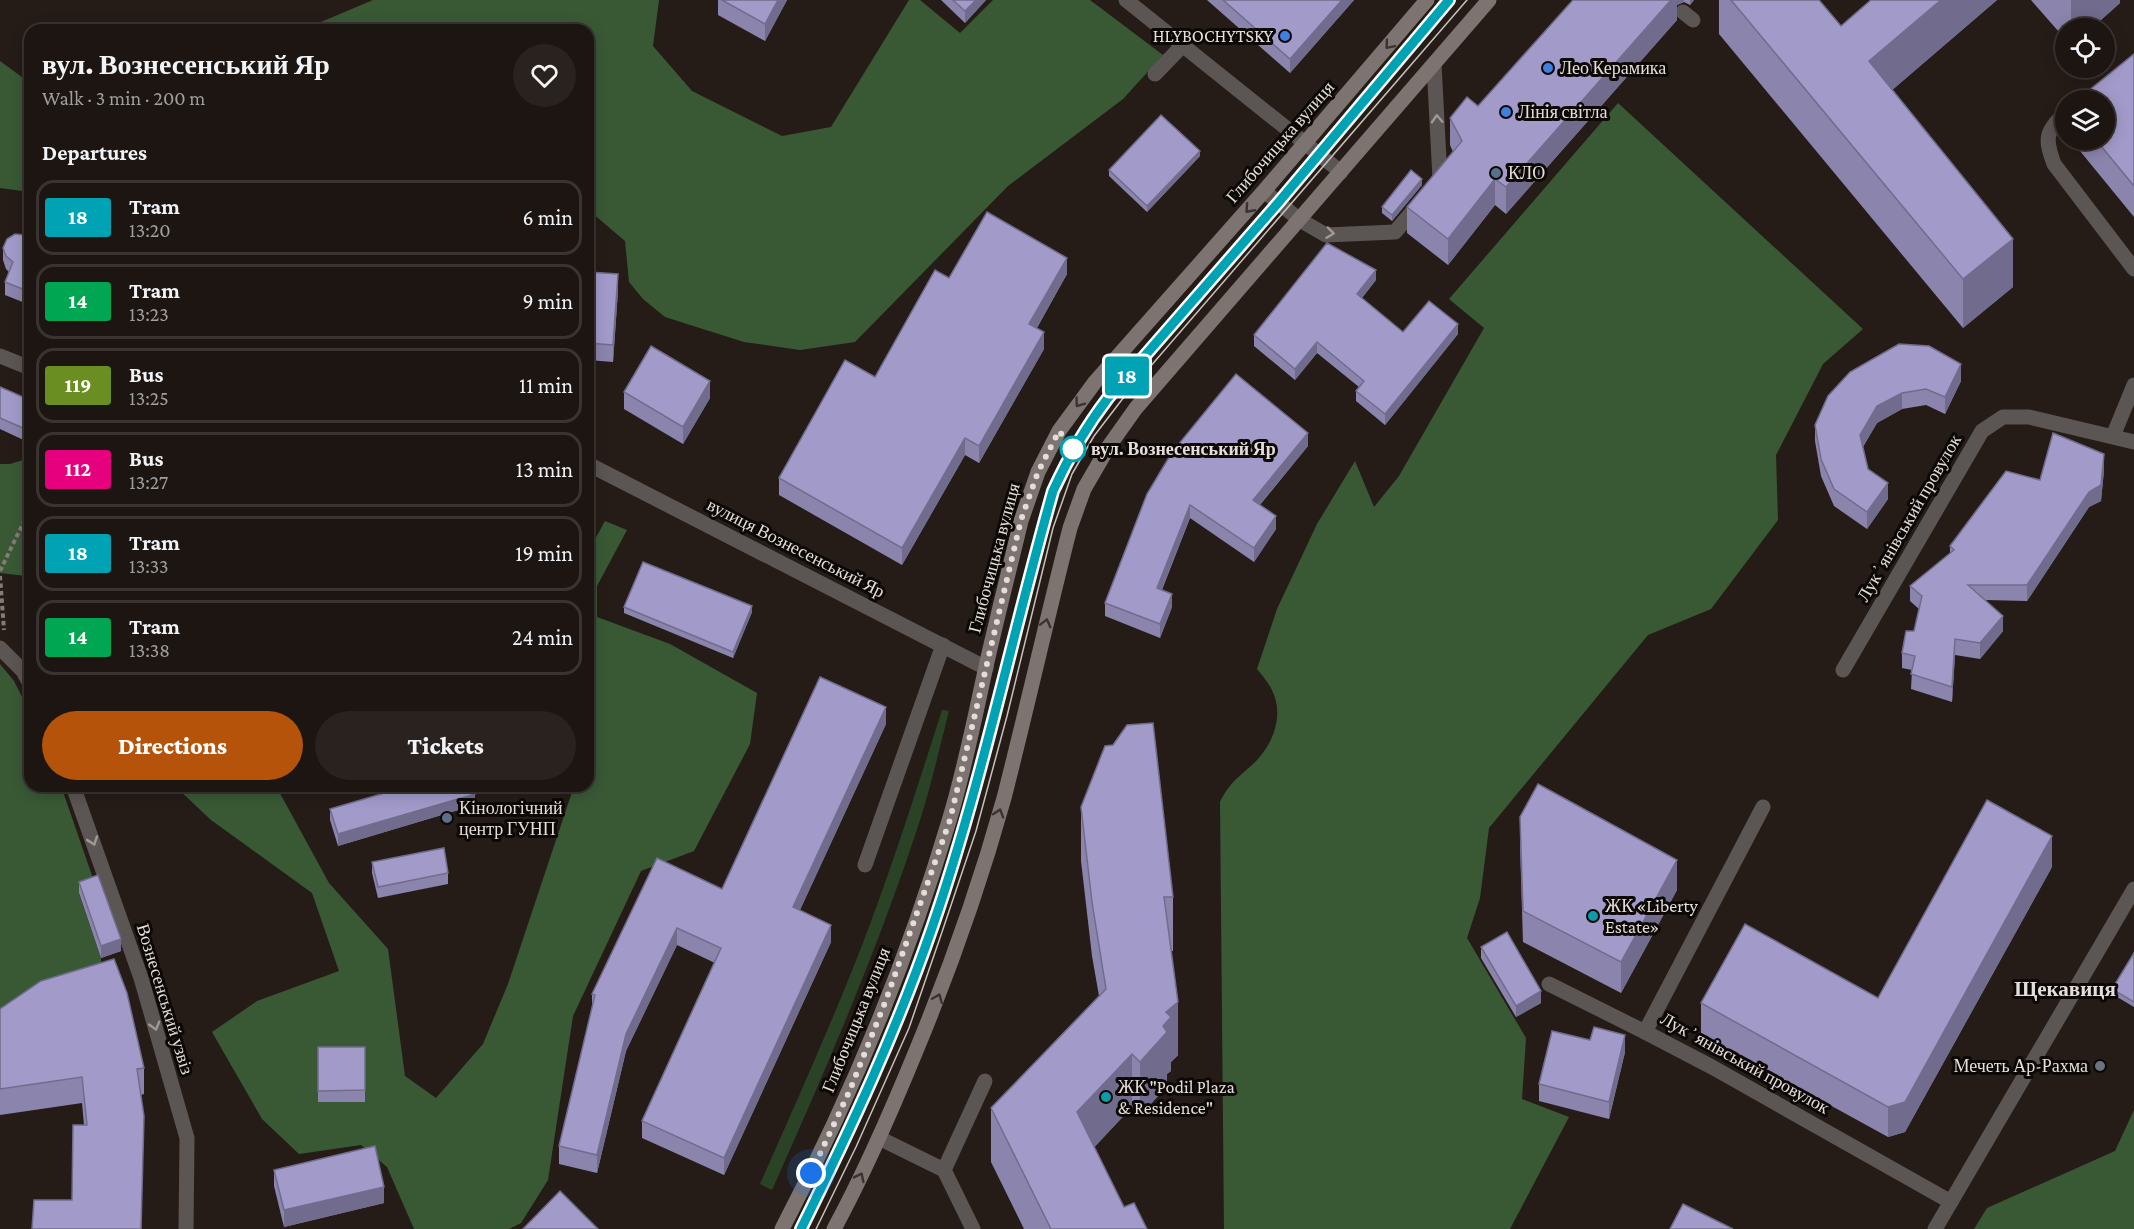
<!DOCTYPE html>
<meta charset="utf-8">
<style>
body{margin:0;font-family:"Crimson Pro",serif;background:#29221f;color:#f1f3f6;height:100vh;display:flex;flex-direction:column;font-size:22px;white-space:nowrap}
*{box-sizing:border-box;margin:0}
p{font-size:20px;color:#a09f9f}
.icon{flex:none;width:33px;height:33px;fill:none;stroke:currentColor;stroke-width:2;stroke-linecap:round;stroke-linejoin:round}
.map{position:relative;flex:1;overflow:hidden}
.details{position:absolute;left:24px;top:24px;width:570px;height:768px;display:flex;flex-direction:column;background:#1c1511;border-radius:18px;box-shadow:0 3px 15px #0003,0 0 0 2px #3a3431}
.details>*{flex:none}
.badge{padding:0 12px;border-radius:4px;font-size:21px;line-height:39px}
.tools{position:absolute;left:2055px;top:18px;display:grid;gap:12px}
.tools a{display:grid;place-items:center;width:60px;height:60px;border-radius:50%;background:#1c1511;box-shadow:0 3px 15px #0003,0 0 0 2px #3a3431;font-size:30px}
.you{position:absolute;width:30px;height:30px;margin:-15px;border:4px solid #fff;border-radius:50%;background:#1a73e8;box-shadow:0 0 0 9px #1a73e833}
.map>.badge{position:absolute;translate:-50% -50%;box-shadow:0 0 0 3px #fff}
h2{padding:0 18px;font-size:22px;line-height:54px}
.round{display:grid;place-items:center;flex:none;width:63px;height:63px;border-radius:32px;background:#29221f}
.overview{display:flex;align-items:center;justify-content:space-between;height:102px;padding:0 18px}
h1{font-size:28px;font-weight:800;line-height:45px}
.button{display:flex;gap:12px;margin-top:auto;padding:12px 18px}
.button a{flex:1;height:69px;border-radius:36px;background:#b45309;color:#fff;font-size:24px;font-weight:800;line-height:69px;text-align:center}
.button a+a{background:#29221f;color:#f1f3f6}
ul{padding:0;list-style:none}
li{display:flex;align-items:center;gap:18px;height:75px;margin:0 12px 9px;padding:0 6px;border:3px solid #3a3431;border-radius:18px}
li div{flex:1}
li b{display:block;font-size:22px}
li em{font-style:normal}
li .badge{min-width:66px;font-weight:700;text-align:center}
.map>svg:first-child{display:block}
.green{fill:#2a4327}
.forest{fill:#395935}
.lines{fill:none;stroke-linecap:round;stroke-linejoin:round}
.path{stroke:#847b77;stroke-width:4;stroke-dasharray:4.5 3;stroke-linecap:butt}
.lane{stroke:#5b5554;stroke-width:15}
.street{stroke:#5b5554;stroke-width:15}
.secondary{stroke:#7d7471;stroke-width:15}
.tram{stroke:#c8c0bc;stroke-width:1.5}
.wall{fill:#8b84ad}
.shaded-wall{fill:#716c8d}
.building{fill:#a29ac9;stroke:#716c8d;stroke-width:1.5}
.oneway{stroke:#393331}
.oneway2{stroke:#a09996}
.line-casing{stroke:#fff;stroke-width:14}
.line{stroke:#00a3b4;stroke-width:9}
.walk{stroke:#e4ddd9;stroke-width:6;stroke-dasharray:0 10.8}
.shop-dot{fill:#3f7fe0;stroke:#0c0806;stroke-width:2}
.service-dot{fill:#5c6f8a;stroke:#0c0806;stroke-width:2}
.stop-dot{fill:#fff;stroke:#00a3b4;stroke-width:3}
.culture-dot{fill:#0f9aa8;stroke:#0c0806;stroke-width:2}
.worship-dot{fill:#6b7280;stroke:#0c0806;stroke-width:2}
.labels{text-anchor:middle;dominant-baseline:central;stroke-width:6;stroke-linejoin:round;paint-order:stroke}
.poi-label{font-size:18px;fill:#e4ddd9;stroke:#0c0806;text-anchor:start}
.street-label{font-size:18px;fill:#e4ddd9;stroke:#0c0806}
.stop-label{font-size:18px;font-weight:bold;fill:#e4ddd9;stroke:#0c0806;text-anchor:start}
.quarter-label{font-size:21px;font-weight:bold;fill:#e4ddd9;stroke:#0c0806}
</style>
<div class="map">
<svg width="2134" height="1229" viewBox="0 0 2134 1229">
<rect width="100%" height="100%" fill="#261c17"/>
<!-- green -->
<path class="green" d="M942,710L949,711C940,746 932,782 921,817C880,944 827,1067 772,1190L760,1184C798,1098 836,1014 869,927C896,855 919,782 942,710Z"/>
<!-- forest -->
<g class="forest">
<path d="M373,0H659L653,46L692,91L782,136L831,127L909,0H920L960,33L993,0H1090L1163,55L1123,99L1008,186L855,342L800,350L744,342L665,317L643,299L629,282L625,241L592,213H588V30H302Z"/>
<path d="M0,61L30,83V192L0,188Z"/>
<path d="M1618,103L1863,329L1823,364L1776,455L1778,520L1711,609L1648,635L1489,828L1480,898L1467,938L1526,1038L1522,1099L1569,1117L1510,1229H1224L1220,802C1230,782 1238,778 1253,764C1274,744 1285,714 1271,688C1267,681 1262,675 1257,669L1277,609L1317,524L1355,461L1374,507L1399,476L1484,328L1449,299Z"/>
<path d="M30,458V573L26,576L0,573V464H10Z"/>
<path d="M605,521L627,530L597,586V617L670,644L757,693L750,744L694,851L641,871L573,1016L548,1180L521,1223L509,1229H414L387,1167L361,1145L299,1154L262,1119L212,1032L257,1001L339,971L312,893L211,820L175,786H276L329,883L388,949L405,1076L436,1098L483,1044L508,984L574,786H588V552Z"/>
<path d="M0,664L14,681L30,712V786H61L96,887L79,894L101,958L102,981L0,1022Z"/>
<path d="M2134,1110V1229H1974L1987,1208L2115,1151Z"/>
</g>
<g class="lines">
<!-- path -->
<g class="path">
<path d="M0,571L30,509"/>
<path d="M0,576L4,630"/>
</g>
<!-- lane -->
<g class="lane">
<path d="M1683,12L1693,20"/>
<path d="M1434,64L1440,179L1435,184"/>
<path d="M1155,74L1183,45"/>
<path d="M2066,112C2046,132 2044,137 2054,164L2134,269"/>
<path d="M1264,191L1300,220L1326,235L1395,232L1420,203"/>
<path d="M2113,436L2134,385"/>
<path d="M865,865L943,645"/>
<path d="M1549,984L1645,1032"/>
<path d="M879,1138L944,1170L973,1229"/>
<path d="M944,1170L985,1081"/>
</g>
<!-- street -->
<g class="street">
<path d="M1126,0L1341,172"/>
<path d="M0,356L30,368"/>
<path d="M588,464L986,668"/>
<path d="M0,648L23,671L30,684"/>
<path d="M1843,670L1982,431L2003,417H2029L2134,442"/>
<path d="M73,786L141,978L187,1138L186,1229"/>
<path d="M1763,807L1645,1032L1712,1067L1951,1202"/>
<path d="M1935,1229L2134,889"/>
</g>
<!-- secondary -->
<g class="secondary">
<path d="M782,1229C850,1099 907,962 949,821C964,772 974,721 985,671C996,621 1009,571 1021,521L1038,472L1059,431L1095,382L1264,191L1427,0"/>
<path d="M834,1229C865,1172 891,1112 916,1051C950,969 980,884 1004,798C1027,708 1047,618 1070,528L1084,489L1109,446L1136,408L1489,0"/>
</g>
<!-- tram -->
<g class="tram">
<path d="M801,1229L843,1144L896,1023L933,927L965,827L1053,491C1069,455 1085,429 1109,398L1278,203L1449,0"/>
<path d="M816,1229L856,1147L909,1028L942,932L976,831L1007,716L1053,528L1072,474L1094,436L1124,397L1467,0"/>
</g>
</g>
<!-- wall -->
<g class="wall">
<path d="M718,0H787L765,41L718,15Z"/>
<path d="M941,0H986L965,23Z"/>
<path d="M1207,0H1354L1290,73Z"/>
<path d="M1573,0H1694L1690,5L1684,2L1677,5V20L1506,214L1495,205L1448,265L1407,233V207L1453,152L1450,145V118L1478,106Z"/>
<path d="M1719,0H1819L1841,26L1871,0H1997L1892,90L2013,287L1963,328L1719,34Z"/>
<path d="M2031,0H2120V3L2092,28H2066V40Z"/>
<path d="M2134,54V217L2071,140H2104Z"/>
<path d="M1200,156L1147,212L1109,176V170Z"/>
<path d="M1422,185L1392,221L1382,213V207Z"/>
<path d="M30,221V305L5,295V282L9,272L6,269L3,260V248L24,235Z"/>
<path d="M588,272L618,291L613,362L588,360Z"/>
<path d="M1067,274L1037,328L1044,349L979,463L965,455L902,565L779,495V478L875,377L949,278Z"/>
<path d="M1376,280L1362,298L1403,332L1458,334L1385,425L1356,401V391L1359,387L1317,353L1295,380L1254,346V335Z"/>
<path d="M1961,381L1945,414L1926,405L1902,409L1877,423L1863,447L1868,469L1888,499L1867,529L1834,506L1821,476L1815,441V425L1828,396Z"/>
<path d="M0,387L30,400V443L0,429Z"/>
<path d="M624,392L710,398L683,444L624,409Z"/>
<path d="M1178,445L1308,446L1260,505L1276,529L1254,562L1190,518L1162,590L1172,607L1160,638L1105,616V603Z"/>
<path d="M2104,470L2101,501L2089,507L2027,601L1986,600L2003,631L1980,659L1955,655L1952,702L1911,689L1912,670L1902,668V653L1914,631L1919,609L1910,601V586L1950,554V546L2040,480Z"/>
<path d="M624,607L752,612L733,658L624,613Z"/>
<path d="M886,724L800,910L831,942L724,1175L642,1138V1121L715,963L677,945L626,1051L597,1173L559,1164V1146L592,1010V994L722,889Z"/>
<path d="M475,805L338,846L330,820V809Z"/>
<path d="M1081,807L1173,897V951H1171L1178,1055L1171,1062V1071L1167,1074V1086L1140,1116L1132,1107L1094,1147L1124,1207L1147,1229H1024L991,1162V1108L1099,996L1092,956L1081,861Z"/>
<path d="M1520,817L1677,890L1621,993L1523,942L1520,847Z"/>
<path d="M372,862L448,873V884L378,898L372,873Z"/>
<path d="M2052,867L1905,1132L1888,1137L1701,1034V1003L1878,998Z"/>
<path d="M79,882L121,951L101,958L79,893Z"/>
<path d="M1481,947L1541,1003L1516,1017L1481,958Z"/>
<path d="M2134,953V1007L2112,994V989Z"/>
<path d="M0,1009L144,1068V1094L141,1095L144,1142L72,1200L84,1125L82,1103L0,1115Z"/>
<rect x="318" y="1047" width="47" height="55"/>
<path d="M1625,1052L1609,1119L1539,1101V1084Z"/>
<path d="M274,1170L384,1203L284,1227L274,1186Z"/>
</g>
<!-- shaded-wall -->
<g class="shaded-wall">
<path d="M778,0H787L765,41V24Z"/>
<path d="M976,0H986L965,23V11Z"/>
<path d="M1342,0H1354L1290,73V59Z"/>
<path d="M1671,0H1684V2L1677,5V20L1506,214V187Z"/>
<path d="M1690,0H1694L1690,5Z"/>
<path d="M1941,0H1997L1869,110V61Z"/>
<path d="M2071,0H2120V3L2092,28H2071Z"/>
<path d="M1200,151V156L1147,212V206Z"/>
<path d="M1422,179V185L1392,221V215Z"/>
<path d="M1495,179V205L1448,265V239Z"/>
<path d="M2013,239V287L1963,328V279Z"/>
<path d="M1067,258V274L1029,341V324Z"/>
<path d="M1376,270V280L1357,304V294Z"/>
<path d="M618,274V291L613,362V345Z"/>
<path d="M1458,324V334L1385,425V414Z"/>
<path d="M1044,332V349L979,463V446Z"/>
<path d="M1317,342V353L1295,380V369Z"/>
<path d="M1961,364V381L1945,414V397Z"/>
<path d="M710,381V398L683,444V427Z"/>
<path d="M1902,393V409L1877,423L1860,451V435L1877,406Z"/>
<path d="M1308,433V446L1253,513V500Z"/>
<path d="M965,438V455L902,565V548Z"/>
<path d="M2104,454V470L2101,501L2089,507L2027,601V585Z"/>
<path d="M1888,483V499L1867,529V512Z"/>
<path d="M595,504V516L588,527V516Z"/>
<path d="M1190,505V518L1157,601V588Z"/>
<path d="M1276,516V529L1254,562V548Z"/>
<path d="M1172,594V607L1160,638V624Z"/>
<path d="M752,606V612L733,658V652Z"/>
<path d="M2003,616V631L1980,659V643Z"/>
<path d="M1955,639V655L1952,702V687Z"/>
<path d="M886,707V724L793,925V907Z"/>
<path d="M475,794V805L338,846V834Z"/>
<path d="M2052,836V867L1905,1132L1888,1137V1107Z"/>
<path d="M1677,860V890L1621,993V962Z"/>
<path d="M831,925V942L724,1175V1158Z"/>
<path d="M677,928V945L626,1051L597,1173V1155L626,1034Z"/>
<path d="M121,939V951L101,958V946Z"/>
<path d="M1541,991V1003L1516,1017V1006Z"/>
<path d="M1178,1002V1055L1171,1062V1071L1167,1074V1086L1140,1116V1062L1163,1026L1166,1012Z"/>
<path d="M1625,1035V1052L1609,1119V1102Z"/>
<path d="M1132,1054V1107L1077,1166V1112Z"/>
<path d="M384,1187V1203L284,1227V1210Z"/>
</g>
<!-- building -->
<g class="building">
<path d="M722,0H778L765,24Z"/>
<path d="M953,0H976L965,11Z"/>
<path d="M1223,0H1342L1290,59Z"/>
<path d="M1573,0H1671L1506,187L1495,179L1448,239L1407,207L1462,141L1450,118L1467,97L1478,106Z"/>
<path d="M1731,0H1819L1841,26L1871,0H1941L1869,61L2013,239L1963,279Z"/>
<path d="M2134,54V186L2096,140H2104V100H2077Z"/>
<path d="M1161,115L1200,151L1147,206L1109,170Z"/>
<path d="M1411,170L1422,179L1392,215L1382,207Z"/>
<path d="M987,212L1067,258L1029,324L1044,332L979,446L965,438L902,548L779,478L845,360L875,377L935,270L949,278Z"/>
<path d="M30,221V292L5,282L13,262L6,256L3,248L7,239L15,234L24,235Z"/>
<path d="M1327,243L1376,270L1357,294L1403,332L1429,301L1458,324L1385,414L1356,391L1364,381L1317,342L1295,369L1254,335Z"/>
<path d="M588,272L618,274L613,345L588,343Z"/>
<path d="M1899,344L1929,346L1961,364L1945,397L1926,389L1902,393L1877,406L1860,435L1868,469L1888,483L1867,512L1834,489L1821,459L1815,425L1828,396L1850,372Z"/>
<path d="M651,346L710,381L683,427L624,392Z"/>
<path d="M1236,374L1308,433L1253,500L1276,516L1254,548L1190,505L1157,588L1172,594L1160,624L1105,603L1147,494L1177,444L1178,445Z"/>
<path d="M0,387L30,400V431L0,418Z"/>
<path d="M2053,433L2104,454L2101,485L2089,492L2027,585H1968L2003,616L1980,643L1955,639L1952,687L1911,674L1915,656L1902,653L1906,631H1914L1922,596L1910,586L1954,550L1950,546L2006,471L2040,480Z"/>
<path d="M588,501L595,504L588,516Z"/>
<path d="M643,562L752,606L733,652L624,607Z"/>
<path d="M820,677L886,707L793,907L831,925L724,1158L642,1121L721,948L677,928L626,1034L597,1155L559,1146L595,995L592,994L657,858L722,889Z"/>
<path d="M1153,723L1173,897H1164L1178,1002L1166,1012L1171,1017L1163,1026L1167,1032L1140,1062L1132,1054L1077,1112L1124,1207L1134,1203L1147,1229H1051L991,1108L1106,989L1092,902L1081,807L1105,746L1113,745L1127,725Z"/>
<path d="M1538,784L1677,860L1621,962L1523,911L1520,817Z"/>
<path d="M408,786H473L475,794L338,834L330,809Z"/>
<path d="M1987,800L2052,836L1905,1102L1888,1107L1701,1003L1745,924L1878,998Z"/>
<path d="M444,848L448,873L378,887L372,862Z"/>
<path d="M98,875L121,939L101,946L79,882Z"/>
<path d="M1507,932L1541,991L1516,1006L1481,947Z"/>
<path d="M2134,953V1002L2112,989Z"/>
<path d="M114,959L127,993L144,1068L137,1069L144,1116L141,1229H32L34,1200H72L73,1125H87L82,1077L0,1089V1009L41,981Z"/>
<path d="M1594,1027L1625,1035L1609,1102L1539,1084L1552,1031L1590,1040Z"/>
<path d="M318,1047H365V1090L318,1091Z"/>
<path d="M375,1146L384,1187L284,1210L274,1170Z"/>
<path d="M560,1191L598,1229H523Z"/>
<path d="M1683,1204L1733,1229H1670Z"/>
</g>
<!-- one-way arrows -->
<defs><path id="oneway-chevron" d="M-2-3.5L2.5 0L-2 3.5" fill="none" stroke-width="1.6" stroke-linecap="round" stroke-linejoin="round" transform="scale(1.5)"/></defs>
<g class="oneway">
<use href="#oneway-chevron" transform="translate(1389 45) rotate(130)"/>
<use href="#oneway-chevron" transform="translate(1249 209) rotate(132)"/>
<use href="#oneway-chevron" transform="translate(1079 403) rotate(126)"/>
<use href="#oneway-chevron" transform="translate(1046 623) rotate(-76)"/>
<use href="#oneway-chevron" transform="translate(999 813) rotate(-73)"/>
<use href="#oneway-chevron" transform="translate(938 998) rotate(-68)"/>
<use href="#oneway-chevron" transform="translate(860 1177) rotate(-64)"/>
</g>
<g class="oneway2">
<use href="#oneway-chevron" transform="translate(1437 119) rotate(-93)"/>
<use href="#oneway-chevron" transform="translate(1330 233) rotate(7)"/>
<use href="#oneway-chevron" transform="translate(93 841) rotate(71)"/>
<use href="#oneway-chevron" transform="translate(155 1026) rotate(74)"/>
</g>
<g class="lines">
<defs>
<path id="line" d="M801,1229C850,1130 897,1030 933,925C982,783 1012,635 1053,491C1069,456 1085,428 1108,398L1278,203L1449,0"/>
</defs>
<!-- line casing -->
<use href="#line" class="line-casing"/>
<!-- line -->
<use href="#line" class="line"/>
<!-- walk -->
<path class="walk" d="M811,1173L850,1090L886,1000L950,820L1021,520L1038,472L1059,431L1073,449"/>
</g>
<!-- markers -->
<g class="shop-dot">
<circle cx="1285" cy="36" r="6"/>
<circle cx="1548" cy="68" r="6"/>
<circle cx="1506" cy="112" r="6"/>
</g>
<g class="service-dot">
<circle cx="1496" cy="173" r="6"/>
<circle cx="447" cy="818" r="6"/>
</g>
<circle class="stop-dot" cx="1073" cy="449" r="12"/>
<g class="culture-dot">
<circle cx="1593" cy="916" r="6"/>
<circle cx="1106" cy="1097" r="6"/>
</g>
<circle class="worship-dot" cx="2100" cy="1066" r="6"/>
<g class="labels">
<!-- poi labels -->
<g class="poi-label">
<text x="1273" y="36" text-anchor="end">HLYBOCHYTSKY</text>
<text x="1560" y="68">Лео Керамика</text>
<text x="1518" y="112">Лінія світла</text>
<text x="1508" y="173">КЛО</text>
<text x="459" y="808">Кінологічний<tspan x="459" dy="21">центр ГУНП</tspan></text>
<text x="1605" y="906">ЖК «Liberty<tspan x="1605" dy="21">Estate»</tspan></text>
<text x="2088" y="1066" text-anchor="end">Мечеть Ар-Рахма</text>
<text x="1118" y="1087">ЖК "Podil Plaza<tspan x="1118" dy="21">&amp; Residence"</tspan></text>
</g>
<!-- street labels -->
<g class="street-label">
<text transform="translate(1280 142) rotate(-49)">Глибочицька вулиця</text>
<text transform="translate(1909 518) rotate(-60)">Лукʼянівський провулок</text>
<text transform="translate(796 548) rotate(27)">вулиця Вознесенський Яр</text>
<text transform="translate(994 558) rotate(-75)">Глибочицька вулиця</text>
<text transform="translate(165 999) rotate(73)">Вознесенський узвіз</text>
<text transform="translate(856 1020) rotate(-68)">Глибочицька вулиця</text>
<text transform="translate(1745 1063) rotate(29)">Лукʼянівський провулок</text>
</g>
<!-- stop labels -->
<g class="stop-label">
<text x="1091" y="449">вул. Вознесенський Яр</text>
</g>
<!-- quarter labels -->
<g class="quarter-label">
<text x="2065" y="989">Щекавиця</text>
</g>
</g>
</svg>
<div class="tools">
<a><svg class="icon" aria-label="locate" viewBox="0 0 24 24"><circle cx="12" cy="12" r="6"/><path d="M12 2v4M12 18v4M2 12h4M18 12h4"/></svg></a>
<a><svg class="icon" aria-label="layers" viewBox="0 0 24 24"><path d="M12 4l9 5-9 5-9-5zM3 14l9 5 9-5"/></svg></a>
</div>
<div class="you" style="left:811px;top:1173px"></div>
<b class="badge" style="left:1127px;top:376px;background:#00a3b4;color:#fff">18</b>
<section class="details">
<div class="overview"><div><h1>вул. Вознесенський Яр</h1><p>Walk · 3 min · 200 m</p></div><a class="round"><svg class="icon" aria-label="heart" viewBox="0 0 24 24"><path d="M12 20l-8-8c-3-5 5-10 8-4 3-6 11-1 8 4z"/></svg></a></div>
<h2>Departures</h2>
<ul>
<li><span class="badge" style="background:#00a3b4;color:#fff">18</span><div><b>Tram</b><p>13:20</p></div><em>6 min</em></li>
<li><span class="badge" style="background:#00a651;color:#fff">14</span><div><b>Tram</b><p>13:23</p></div><em>9 min</em></li>
<li><span class="badge" style="background:#6b8e23;color:#fff">119</span><div><b>Bus</b><p>13:25</p></div><em>11 min</em></li>
<li><span class="badge" style="background:#e6007e;color:#fff">112</span><div><b>Bus</b><p>13:27</p></div><em>13 min</em></li>
<li><span class="badge" style="background:#00a3b4;color:#fff">18</span><div><b>Tram</b><p>13:33</p></div><em>19 min</em></li>
<li><span class="badge" style="background:#00a651;color:#fff">14</span><div><b>Tram</b><p>13:38</p></div><em>24 min</em></li>
</ul>
<div class="button"><a>Directions</a><a>Tickets</a></div>
</section>
</div>
